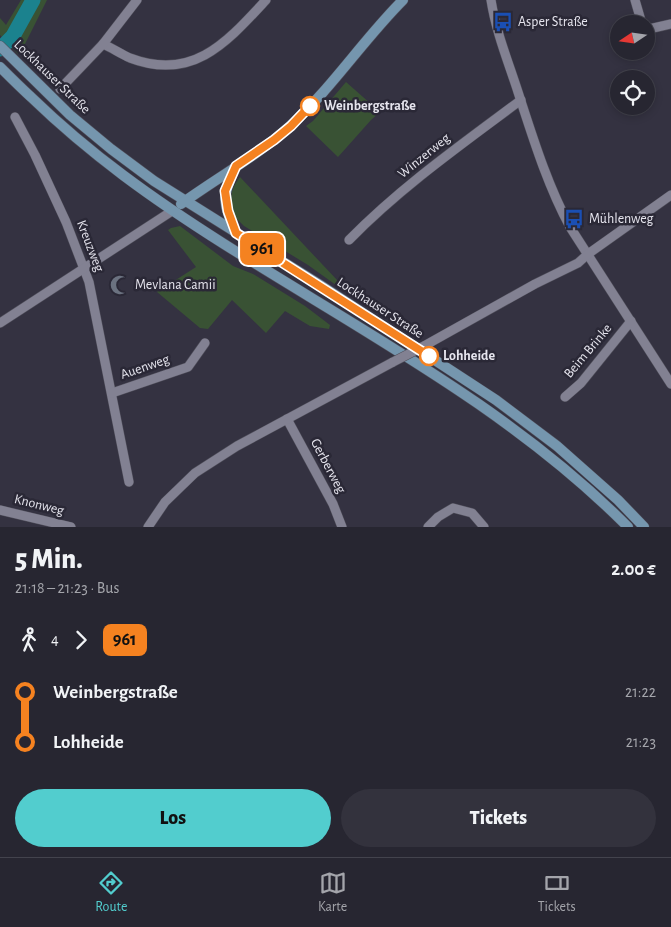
<!DOCTYPE html>
<html lang="de">
<meta charset="utf-8">
<style>
body{margin:0;font-family:"Alegreya Sans",sans-serif;background:#33323d;color:#f1f3f6;height:100vh;display:flex;flex-direction:column;font-size:19px;white-space:nowrap}
*{box-sizing:border-box;margin:0}
p{font-size:16px;color:#a4a5ab}
.icon{flex:none;width:28px;height:28px;fill:none;stroke:currentColor;stroke-width:2;stroke-linecap:round;stroke-linejoin:round}
.map{position:relative;height:527px;overflow:hidden}
.drawer{display:flex;flex-direction:column;background:#272631;flex:1}
.drawer>*{flex:none}
.badge{padding:0 10px;border-radius:8px;font-size:18px;line-height:32px}
.needle{width:32px;rotate:257deg}
.tools{position:absolute;left:610px;top:15px;display:grid;gap:10px}
.tools a{display:grid;place-items:center;width:45px;height:45px;border-radius:50%;background:#272631;box-shadow:0 2px 8px #0003,0 0 0 1px #43434d;font-size:25px}
.map>.badge{position:absolute;translate:-50% -50%;box-shadow:0 0 0 2px #fff}
.legs{display:flex;align-items:center;gap:8px;height:55px;padding:0 15px;font-size:16px}
.legs p{margin-inline-start:auto}
.summary{display:flex;align-items:center;justify-content:space-between;height:85px;padding:0 15px}
h1{font-size:28px;font-weight:800;line-height:38px}
.cta{display:flex;gap:10px;margin-top:auto;padding:10px 15px}
.cta a{flex:1;height:58px;border-radius:30px;background:#52cdce;color:#111;font-size:20px;font-weight:800;line-height:58px;text-align:center}
.cta a+a{background:#33323d;color:#f1f3f6}
ul{padding:0 15px;list-style:none}
li{display:flex;align-items:center;gap:18px;height:50px;font-size:19px}
li i{display:grid;place-items:center;width:8px;height:100%;margin:0 6px;background:currentColor}
li i::after{content:'';width:12px;height:12px;margin:-6px;border:4px solid;border-radius:50%;background:#272631}
li p{margin-inline-start:auto}
li:first-child i{background:linear-gradient(#0000 50%,currentColor 0)}
li:last-child i{background:linear-gradient(currentColor 50%,#0000 0)}
.tabs{display:flex;justify-content:space-around;align-items:center;height:70px;border-top:1px solid #43434d;background:#272631;font-size:14px;color:#a4a5ab}
.tabs a{display:grid;justify-items:center;gap:2px}
.tabs .current{color:#52cdce}
.map>svg:first-child{display:block}
.green{fill:#395234}
.lines{fill:none;stroke-linecap:round;stroke-linejoin:round}
.river{stroke:#1b828e;stroke-width:15}
.street-casing{stroke:#504f5b;stroke-width:10}
.secondary-casing{stroke:#504f5b;stroke-width:11}
.street{stroke:#828192;stroke-width:9}
.secondary{stroke:#7596ae;stroke-width:10}
.street-bridge-casing{stroke:#504f5b;stroke-width:10;stroke-linecap:butt}
.street-bridge{stroke:#828192;stroke-width:9}
.line-1-casing{stroke:#fff;stroke-width:11}
.line-1{stroke:#f58220;stroke-width:8}
.stop-1-dot{fill:#fff;stroke:#f58220;stroke-width:2.5}
.labels{text-anchor:middle;dominant-baseline:central;stroke-width:5;stroke-linejoin:round;paint-order:stroke}
.poi-label{font-size:14px;fill:#e6e5ee;stroke:#2a2836;text-anchor:start}
.street-label{font-size:14px;fill:#e6e5ee;stroke:#2a2836}
.stop-label{font-size:14px;font-weight:bold;fill:#e6e5ee;stroke:#2a2836;text-anchor:start}
</style>
<div class="map">
<svg width="671" height="527" viewBox="0 0 671 527">
<rect width="100%" height="100%" fill="#343241"/>
<!-- green -->
<g class="green">
<path d="M21,0H47L23,48L18,54L0,35V18L6,25Z"/>
<path d="M346,82L380,112L371,120L338,157L306,126L313,121Z"/>
<path d="M240,177L354,298L308,265L244,226L234,216L229,203H231C231,191 233,186 240,177Z"/>
<path d="M180,226L233,266L253,274L305,306L330,325L329,329L310,326L285,311L266,333L232,300L208,329L200,328L157,292L196,267L168,230L171,228Z"/>
</g>
<g class="lines">
<!-- river -->
<path class="river" d="M0,49L13,36L33,0"/>
<defs>
<g id="street">
<path d="M491,0C496,32 508,61 518,92C533,138 547,184 570,227L671,384"/>
<path d="M635,0L642,24"/>
<path d="M646,27L649,29L671,24"/>
<path d="M103,44C112,48 121,54 130,58C193,82 227,42 266,0"/>
<path d="M60,89L103,44L137,0"/>
<path d="M15,117L35,155L66,222L89,282L129,482"/>
<path d="M349,240C401,187 462,144 521,100"/>
<path d="M0,323L172,211"/>
<path d="M424,346L535,284L578,263L588,254L671,195"/>
<path d="M112,393L188,367L205,343"/>
<path d="M565,397L581,383L631,321"/>
<path d="M287,419L333,504L342,527"/>
<path d="M0,510L71,527"/>
<path d="M148,527L165,502L195,473L237,446L393,362"/>
<path d="M428,527L438,517L453,508L472,513L484,527"/>
</g>
<g id="secondary">
<path d="M0,46L70,115L111,149L154,181L320,285L496,400L557,446L618,500L644,527"/>
<path d="M0,67C10,77 20,87 31,97C91,155 153,199 224,244C363,332 511,409 628,527"/>
<path d="M235,168C221,197 223,203 236,233"/>
<path d="M181,204C217,178 257,156 290,126C332,88 363,40 403,0"/>
</g>
</defs>
<!-- street casing -->
<use href="#street" class="street-casing"/>
<!-- secondary casing -->
<use href="#secondary" class="secondary-casing"/>
<!-- street -->
<use href="#street" class="street"/>
<!-- secondary -->
<use href="#secondary" class="secondary"/>
<defs>
<path id="street-bridge" d="M393,362L424,346"/>
</defs>
<!-- street-bridge casing -->
<use href="#street-bridge" class="street-bridge-casing"/>
<!-- street-bridge -->
<use href="#street-bridge" class="street-bridge"/>
</g>
<g class="lines">
<defs>
<path id="line-1" d="M310,106L291,126L274,140L236,166L225,191L228,211L236,233L429,356"/>
</defs>
<!-- line-1 casing -->
<use href="#line-1" class="line-1-casing"/>
<!-- line-1 -->
<use href="#line-1" class="line-1"/>
</g>
<!-- icons -->
<defs>
<symbol id="bus-bare" viewBox="-9 -9 18 18"><path d="M-5-6H5V4H4V6H2V4H-2V6H-4V4H-5ZM-3.5-4V0h7V-4ZM-3.5 1.2v1.5H-2V1.2ZM2 1.2v1.5H3.5V1.2Z" fill="#1a4fb4" stroke="#2a2836" stroke-width="2.5" paint-order="stroke"/></symbol>
<symbol id="mosque-bare" viewBox="-9 -9 18 18"><path d="M3.5-4.9A6 6 0 1 0 3.5 4.9A5 5 0 1 1 3.5-4.9Z" fill="#6b7280" stroke="#2a2836" stroke-width="2.5" paint-order="stroke"/></symbol>
</defs>
<g fill-rule="evenodd">
<use href="#bus-bare" x="489" y="8" width="28" height="28"/>
<use href="#bus-bare" x="560" y="205" width="28" height="28"/>
<use href="#mosque-bare" x="106" y="271" width="28" height="28"/>
</g>
<!-- markers -->
<g class="stop-1-dot">
<circle cx="310" cy="106" r="9"/>
<circle cx="429" cy="356" r="9"/>
</g>
<g class="labels">
<!-- poi labels -->
<g class="poi-label">
<text x="518" y="22">Asper Straße</text>
<text x="589" y="219">Mühlenweg</text>
<text x="135" y="285">Mevlana Camii</text>
</g>
<!-- street labels -->
<g class="street-label">
<text transform="translate(52 77) rotate(44)">Lockhauser Straße</text>
<text transform="translate(424 156) rotate(-39)">Winzerweg</text>
<text transform="translate(90 246) rotate(69)">Kreuzweg</text>
<text transform="translate(380 308) rotate(33)">Lockhauser Straße</text>
<text transform="translate(588 351) rotate(-50)">Beim Brinke</text>
<text transform="translate(145 367) rotate(-19)">Auenweg</text>
<text transform="translate(328 466) rotate(62)">Gerberweg</text>
<text transform="translate(39 505) rotate(14)">Knonweg</text>
</g>
<!-- stop labels -->
<g class="stop-label">
<text x="324" y="106">Weinbergstraße</text>
<text x="443" y="356">Lohheide</text>
</g>
</g>
</svg>
<div class="tools">
<a><svg class="needle" viewBox="-14 -14 28 28"><path d="M0-13l5 13h-10z" fill="#e53935"/><path d="M0 13l5-13h-10z" fill="#a4a5ab"/></svg></a>
<a><svg class="icon" aria-label="locate" viewBox="0 0 24 24"><circle cx="12" cy="12" r="6"/><path d="M12 2v4M12 18v4M2 12h4M18 12h4"/></svg></a>
</div>
<b class="badge" style="left:262px;top:249px;background:#f58220;color:#111">961</b>
</div>
<section class="drawer">
<div class="summary"><div><h1>5 Min.</h1><p>21:18 – 21:23 · Bus</p></div><b>2.00 €</b></div>
<div class="legs"><svg class="icon" aria-label="walk" viewBox="0 0 24 24"><circle cx="13" cy="4" r="2"/><path d="M13 8l-2 6 4 7M11 14l-3 7M7 12l3-4h3l4 4"/></svg>4<svg class="icon" aria-label="forward" viewBox="0 0 24 24"><path d="M9 5l7 7-7 7"/></svg><b class="badge" style="background:#f58220;color:#111">961</b></div>
<ul>
<li><i style="color:#f58220"></i><b>Weinbergstraße</b><p>21:22</p></li>
<li><i style="color:#f58220"></i><b>Lohheide</b><p>21:23</p></li>
</ul>
<div class="cta"><a>Los</a><a>Tickets</a></div>
</section>
<nav class="tabs">
<a class="current"><svg class="icon" aria-label="directions" viewBox="0 0 24 24"><path d="M12 3l9 9-9 9-9-9zM9 14v-3h6M13 9l2 2-2 2"/></svg>Route</a>
<a><svg class="icon" aria-label="map" viewBox="0 0 24 24"><path d="M3 6l6-2 6 2 6-2v14l-6 2-6-2-6 2zM9 4v14M15 6v14"/></svg>Karte</a>
<a><svg class="icon" aria-label="tickets" viewBox="0 0 24 24"><path d="M3 7h18v10H3zM15 7v10"/></svg>Tickets</a>
</nav>
